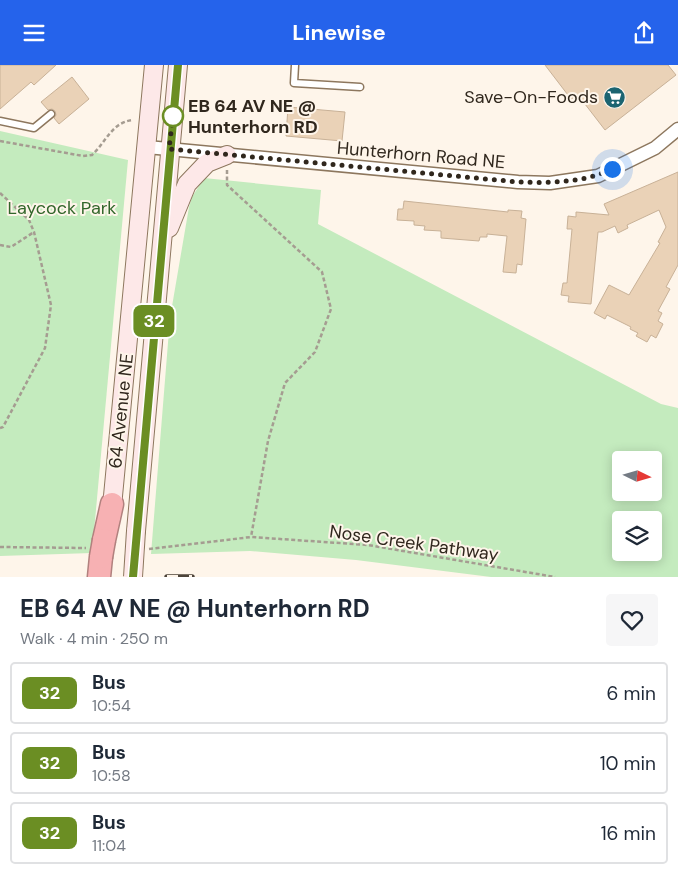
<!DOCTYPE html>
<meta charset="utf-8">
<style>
body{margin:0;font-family:"DM Sans",sans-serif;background:#f6f6f7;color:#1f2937;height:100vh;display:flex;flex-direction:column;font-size:19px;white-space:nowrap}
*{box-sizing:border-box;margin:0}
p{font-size:16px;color:#747a83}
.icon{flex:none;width:28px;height:28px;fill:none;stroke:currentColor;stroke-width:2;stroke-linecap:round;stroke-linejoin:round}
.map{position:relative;height:512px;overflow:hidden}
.sheet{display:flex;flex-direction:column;background:#fff;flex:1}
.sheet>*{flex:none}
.badge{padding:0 10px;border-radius:8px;font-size:18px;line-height:32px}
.needle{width:32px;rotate:95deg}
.fabs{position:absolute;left:612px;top:386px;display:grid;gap:10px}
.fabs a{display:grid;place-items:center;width:50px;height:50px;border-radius:5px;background:#fff;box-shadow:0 2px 12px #0003;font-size:25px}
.you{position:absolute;width:25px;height:25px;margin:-12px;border:4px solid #fff;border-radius:50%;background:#1a73e8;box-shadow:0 0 0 8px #1a73e833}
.map>.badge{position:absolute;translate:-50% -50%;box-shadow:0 0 0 2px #fff}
.round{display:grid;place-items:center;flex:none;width:52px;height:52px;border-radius:5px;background:#f6f6f7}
.summary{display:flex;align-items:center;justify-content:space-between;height:85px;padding:0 20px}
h1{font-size:24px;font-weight:700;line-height:38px}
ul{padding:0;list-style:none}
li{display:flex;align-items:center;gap:15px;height:62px;margin:0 10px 8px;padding:0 10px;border:2px solid #e0e1e3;border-radius:5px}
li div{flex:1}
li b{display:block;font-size:19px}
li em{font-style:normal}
li .badge{min-width:55px;font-weight:700;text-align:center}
header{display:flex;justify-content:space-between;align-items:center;height:65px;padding:0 20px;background:#2563eb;color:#fff;font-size:22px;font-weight:700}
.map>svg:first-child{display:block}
.green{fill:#c4ebbe;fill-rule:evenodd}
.building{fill:#ead2b7;stroke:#c8b197}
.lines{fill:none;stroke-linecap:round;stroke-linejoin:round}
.service-casing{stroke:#8d775e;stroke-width:9}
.minor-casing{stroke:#8d775e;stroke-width:15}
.secondary-casing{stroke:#8d775e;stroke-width:20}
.motorway-casing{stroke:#b1817e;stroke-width:25}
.path{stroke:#a59c91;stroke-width:2.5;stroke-dasharray:4 2.5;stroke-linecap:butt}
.service{stroke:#fff;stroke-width:6}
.minor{stroke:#fff;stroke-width:12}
.secondary{stroke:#fde8e8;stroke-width:18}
.motorway{stroke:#f7b1b3;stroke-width:22}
.rail-casing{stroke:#4d443a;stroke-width:5.5}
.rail{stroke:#fef5ea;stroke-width:4;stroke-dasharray:11;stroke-linecap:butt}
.secondary-bridge-casing{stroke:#8d775e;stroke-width:20;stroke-linecap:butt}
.motorway-bridge-casing{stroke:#b1817e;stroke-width:25;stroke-linecap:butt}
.secondary-bridge{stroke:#fde8e8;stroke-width:18}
.motorway-bridge{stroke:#f7b1b3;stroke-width:22}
.line-casing{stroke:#fff;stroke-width:11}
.line{stroke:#6b8e23;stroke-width:8}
.walk{stroke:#30271d;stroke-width:5;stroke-dasharray:0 9}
.stop-dot{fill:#fff;stroke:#6b8e23;stroke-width:2.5}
.labels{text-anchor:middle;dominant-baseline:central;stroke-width:4;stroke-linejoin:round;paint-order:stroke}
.poi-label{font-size:18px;fill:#30271d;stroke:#fef5ea;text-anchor:end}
.stop-label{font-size:18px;font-weight:bold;fill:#30271d;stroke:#fef5ea;text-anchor:start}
.street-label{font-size:18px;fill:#30271d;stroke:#fef5ea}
.park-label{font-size:18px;fill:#32662a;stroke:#fef5ea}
</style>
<header><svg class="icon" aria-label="menu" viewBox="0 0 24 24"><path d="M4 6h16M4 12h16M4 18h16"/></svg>Linewise<svg class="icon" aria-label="share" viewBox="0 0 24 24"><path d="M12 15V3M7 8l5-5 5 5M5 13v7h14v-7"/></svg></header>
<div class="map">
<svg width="678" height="512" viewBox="0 0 678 512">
<rect width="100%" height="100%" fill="#fef5ea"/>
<!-- green -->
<g class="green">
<path d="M0,66L128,95L92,488L0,491Z"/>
<path d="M204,113L321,125L318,159L661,339L678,343V512H491L356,495L250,486L151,489L170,253L189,142L192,132ZM621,395H654V428H621ZM621,455H654V488H621Z"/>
</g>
<!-- building -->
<g class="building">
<path d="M0,0H56L34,20L31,17L0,44Z"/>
<path d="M545,0H668L676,10L605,65L578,30L571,34Z"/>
<path d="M72,12L89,34L59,59L54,53L56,50L55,46L52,44L48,45L41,37Z"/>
<path d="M288,42L345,47L342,76L286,71Z"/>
<path d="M678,107V200L666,222L670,224L658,246L662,248L658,256L663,259L656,273L651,270L647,277L636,271L638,268L630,264L631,262L607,250L605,254L594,248L609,220L629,230L660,178L658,177L666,162L659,145L627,160L628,163L618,168L615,161L602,167H598L591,239L568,237L569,231L561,230L563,218H567L572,164H567L568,151L576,152V147L609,150L604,139Z"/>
<path d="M404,136L508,147V145L522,146L521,153L526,154L522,200L517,199L516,208L503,207L507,171L487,169V172H480L479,176L441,173V166L424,165L425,161L414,160V156L397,155L398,144H403Z"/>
</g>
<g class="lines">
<defs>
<g id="service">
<path d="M295,0L294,18L360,22"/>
<path d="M0,56L34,63L51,49"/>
</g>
<path id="minor" d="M147,82L518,117L550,118L598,111L655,83L678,64"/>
<g id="secondary">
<path d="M169,163L187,119L207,98L227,90"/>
<path d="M111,452L154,0"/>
<path d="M136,466L178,0"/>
</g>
<g id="motorway">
<path d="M104,475L112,439"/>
<path d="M99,512L101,492"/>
</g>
</defs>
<!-- service casing -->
<use href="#service" class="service-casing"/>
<!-- minor casing -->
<use href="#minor" class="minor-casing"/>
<!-- secondary casing -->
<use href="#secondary" class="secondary-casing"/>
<!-- motorway casing -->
<use href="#motorway" class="motorway-casing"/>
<!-- path -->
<g class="path">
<path d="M0,76L83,91L92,90C106,77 112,57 133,55"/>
<path d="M227,105V120L322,207L331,244L315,287L285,318L268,376L251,472"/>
<path d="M0,128L29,155L34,167L51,240L45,283L3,362L0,363"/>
<path d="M0,180L11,182L34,167"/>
<path d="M0,482L86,483"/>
<path d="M149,484L251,472L368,480L555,512"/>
</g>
<!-- service -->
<use href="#service" class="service"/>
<!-- minor -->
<use href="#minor" class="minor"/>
<!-- secondary -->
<use href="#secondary" class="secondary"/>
<!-- motorway -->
<use href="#motorway" class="motorway"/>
<defs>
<path id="rail" d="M167,512H192"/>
</defs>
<!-- rail casing -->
<use href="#rail" class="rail-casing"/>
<!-- rail -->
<use href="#rail" class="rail"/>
<defs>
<path id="secondary-bridge" d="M133,512L136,466"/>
<path id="motorway-bridge" d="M101,492L104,475"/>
</defs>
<!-- secondary-bridge casing -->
<use href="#secondary-bridge" class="secondary-bridge-casing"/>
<!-- motorway-bridge casing -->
<use href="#motorway-bridge" class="motorway-bridge-casing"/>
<!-- secondary-bridge -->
<use href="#secondary-bridge" class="secondary-bridge"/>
<!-- motorway-bridge -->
<use href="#motorway-bridge" class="motorway-bridge"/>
</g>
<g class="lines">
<defs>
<path id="line" d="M133,512L178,0"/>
</defs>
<!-- line casing -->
<use href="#line" class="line-casing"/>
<!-- line -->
<use href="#line" class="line"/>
<!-- walk -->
<path class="walk" d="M173,51L169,84L518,117C549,118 584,118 612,104"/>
</g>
<!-- icons -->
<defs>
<symbol id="supermarket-disc" viewBox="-11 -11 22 22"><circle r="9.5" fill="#1b6471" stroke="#fef5ea"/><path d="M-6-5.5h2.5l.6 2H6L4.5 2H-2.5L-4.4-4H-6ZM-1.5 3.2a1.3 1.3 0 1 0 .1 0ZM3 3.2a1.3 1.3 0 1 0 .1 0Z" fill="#fff"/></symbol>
</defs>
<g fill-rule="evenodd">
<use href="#supermarket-disc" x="602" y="20" width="25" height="25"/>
</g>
<!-- markers -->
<circle class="stop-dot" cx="173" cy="51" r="10"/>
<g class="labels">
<!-- poi labels -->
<g class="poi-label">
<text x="598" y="32">Save-On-Foods</text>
</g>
<!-- stop labels -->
<g class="stop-label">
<text x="188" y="41">EB 64 AV NE @<tspan x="188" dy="21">Hunterhorn RD</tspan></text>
</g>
<!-- street labels -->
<g class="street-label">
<text transform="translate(421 90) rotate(5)">Hunterhorn Road NE</text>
<text transform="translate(121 346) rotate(-84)">64 Avenue NE</text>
<text transform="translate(414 478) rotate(8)">Nose Creek Pathway</text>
</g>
<!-- park labels -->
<g class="park-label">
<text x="62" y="143">Laycock Park</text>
</g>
</g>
</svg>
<div class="fabs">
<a><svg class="needle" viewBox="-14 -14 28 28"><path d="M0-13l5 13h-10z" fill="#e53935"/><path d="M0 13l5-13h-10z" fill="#747a83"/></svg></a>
<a><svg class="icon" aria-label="layers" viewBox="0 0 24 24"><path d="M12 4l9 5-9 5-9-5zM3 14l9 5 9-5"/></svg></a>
</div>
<div class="you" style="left:612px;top:104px"></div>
<b class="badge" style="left:154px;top:256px;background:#6b8e23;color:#fff">32</b>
</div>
<section class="sheet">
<div class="summary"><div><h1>EB 64 AV NE @ Hunterhorn RD</h1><p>Walk · 4 min · 250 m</p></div><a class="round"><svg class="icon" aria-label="heart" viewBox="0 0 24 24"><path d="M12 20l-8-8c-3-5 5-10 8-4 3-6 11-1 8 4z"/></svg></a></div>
<ul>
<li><span class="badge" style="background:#6b8e23;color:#fff">32</span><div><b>Bus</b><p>10:54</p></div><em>6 min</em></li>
<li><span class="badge" style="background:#6b8e23;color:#fff">32</span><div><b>Bus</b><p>10:58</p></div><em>10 min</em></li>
<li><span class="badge" style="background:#6b8e23;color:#fff">32</span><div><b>Bus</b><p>11:04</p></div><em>16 min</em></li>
</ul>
</section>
